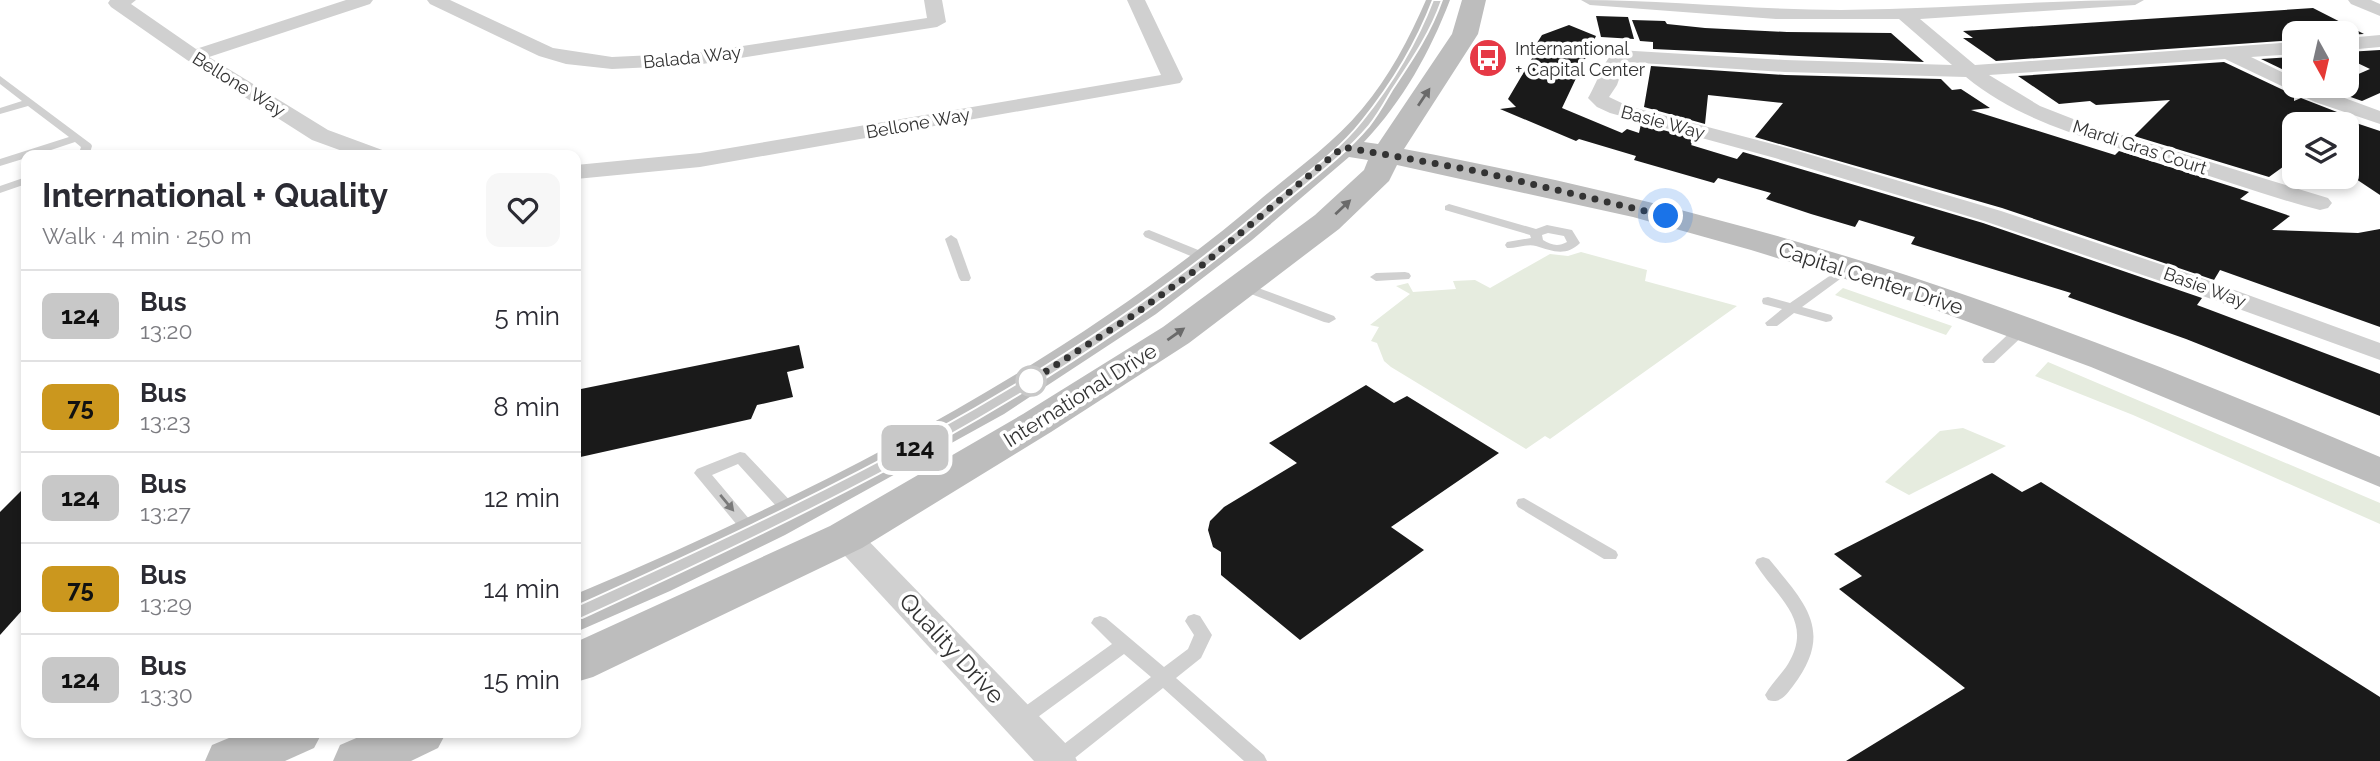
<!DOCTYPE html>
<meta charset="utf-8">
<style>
body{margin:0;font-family:Raleway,sans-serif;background:#f7f7f7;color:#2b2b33;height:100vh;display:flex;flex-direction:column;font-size:26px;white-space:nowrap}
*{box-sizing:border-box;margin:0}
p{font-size:23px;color:#7c7c81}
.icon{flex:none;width:38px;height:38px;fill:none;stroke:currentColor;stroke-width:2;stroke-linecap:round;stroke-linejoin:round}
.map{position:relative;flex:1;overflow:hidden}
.side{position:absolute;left:21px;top:150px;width:560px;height:588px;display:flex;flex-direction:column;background:#fff;border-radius:14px;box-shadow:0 4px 10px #0003}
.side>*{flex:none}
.badge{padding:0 14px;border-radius:10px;font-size:24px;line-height:46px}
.needle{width:46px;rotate:172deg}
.buttons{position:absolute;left:2282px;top:21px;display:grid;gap:14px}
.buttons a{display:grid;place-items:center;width:77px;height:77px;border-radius:14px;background:#fff;box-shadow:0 4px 10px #0003;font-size:35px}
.you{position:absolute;width:35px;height:35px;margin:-18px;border:5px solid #fff;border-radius:50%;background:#1a73e8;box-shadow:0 0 0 10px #1a73e833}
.map>.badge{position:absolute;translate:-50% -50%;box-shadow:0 0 0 4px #fff}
.round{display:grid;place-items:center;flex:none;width:74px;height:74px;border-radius:14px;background:#f7f7f7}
.summary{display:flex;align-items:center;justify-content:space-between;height:119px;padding:0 21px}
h1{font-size:33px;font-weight:700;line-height:52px}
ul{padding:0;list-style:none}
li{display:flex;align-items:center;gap:21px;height:91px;padding:0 21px;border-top:2px solid #e1e1e2}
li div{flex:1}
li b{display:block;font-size:26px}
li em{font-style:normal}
li .badge{min-width:77px;font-weight:700;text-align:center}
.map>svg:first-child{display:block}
.green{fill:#e6ecdf}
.building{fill:#1a1a1a}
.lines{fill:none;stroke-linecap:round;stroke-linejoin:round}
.lane{fill:#d0d0d0;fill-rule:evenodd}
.street{fill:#d0d0d0;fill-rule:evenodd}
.secondary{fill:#bdbdbd;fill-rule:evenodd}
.oneway{fill:#6a6a6a}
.oneway2{fill:#7a7a7a}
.line{fill:#c8c8c8;stroke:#fff;stroke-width:2}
.walk{stroke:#333;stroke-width:7;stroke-dasharray:0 12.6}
.stop-dot{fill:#fff;stroke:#c8c8c8;stroke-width:3.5}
.labels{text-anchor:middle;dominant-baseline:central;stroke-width:7;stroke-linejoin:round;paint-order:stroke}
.far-poi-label{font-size:18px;fill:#333;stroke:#fff;text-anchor:start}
.far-street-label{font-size:18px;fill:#333;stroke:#fff}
.street-label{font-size:21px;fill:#333;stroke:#fff}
.near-street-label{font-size:24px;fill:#333;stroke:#fff}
</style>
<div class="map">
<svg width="2380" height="761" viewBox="0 0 2380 761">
<rect width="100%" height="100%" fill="#fff"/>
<!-- green -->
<g class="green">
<path d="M1581,252L1647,270L1645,281L1737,306L1550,439L1545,436L1526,449L1391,367L1384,361L1377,343L1371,341L1379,327L1370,325L1410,294L1396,286L1408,283L1413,292L1456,289L1453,281L1475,280L1490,288L1550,254L1568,256Z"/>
<path d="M1843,288L1952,326L1946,335L1835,295Z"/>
<path d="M2048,362L2380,503V524L2133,415L2035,376Z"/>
<path d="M1963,428L2006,446L1909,495L1885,482L1940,431Z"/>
</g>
<!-- building -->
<g class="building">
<path d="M2313,8L2364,34L2347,35V33H2299L2294,31V40L1996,61L1963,38H1973L1963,31Z"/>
<path d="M1596,16L1628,17L1634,39L1601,37Z"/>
<path d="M1632,20L1665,21L1667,24L1705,28L1787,32L1891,33L1924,62L1653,49V42L1640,41Z"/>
<path d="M1569,25L1596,36L1562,108L1622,133L1627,129L1639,133L1641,124L1696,139L1691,145L1737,159L1743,152L1774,161L1983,223L2202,298L2197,305L2380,374V416L2186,339L2068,297L2071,293L1911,244L1915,237L1859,220L1855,227L1811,214L1766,199L1771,193L1718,178L1714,183L1634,160L1636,156L1579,139L1576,141L1500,109L1516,107L1508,99L1534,55L1530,54L1542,35Z"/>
<path d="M2380,50V93L2362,101L2325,88L2347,86V79L2370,69L2347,58V52Z"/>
<path d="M2294,57V75L2261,59Z"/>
<path d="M2224,62L2294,95V101L2301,98L2337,112L2309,124H2294V159L2269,177L2134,136L2170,100L2096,105L2090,101L2059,104L2018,76Z"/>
<path d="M1651,66L1785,75L1941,79L1952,90L1961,89L1990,108L1971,110L2115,155L2119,151L2249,192L2240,199L2290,216L2272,230L2358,233L2380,229V327L2220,270L2214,280L2002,208L1755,137L1783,103L1708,95L1705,124L1644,107Z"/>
<path d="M2347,120L2380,131V195L2347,173Z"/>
<path d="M799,345L804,368L787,372L793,397L757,405L751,419L576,458V390Z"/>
<path d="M1366,385L1394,403L1407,396L1499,453L1391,527L1424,550L1300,640L1221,575V552L1213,547L1208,530L1210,521L1224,507L1297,463L1269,443Z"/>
<path d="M1992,473L2022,492L2041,482L2380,697V761H1846L1965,688L1839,589L1862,576L1834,554Z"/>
<path d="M26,486V606L0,635V512Z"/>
</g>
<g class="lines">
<!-- lane -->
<g class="lane">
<path d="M0,76L91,144L92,146L89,156H78L81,147L75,142L33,156H26V158L0,166V159L69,137L28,106L0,114V108L22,101L0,84Z"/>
<path d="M26,177V184L0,193V186Z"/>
<path d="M1449,204L1536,229L1547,225L1572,230L1580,243C1566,257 1552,251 1536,246C1527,243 1516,249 1507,248L1505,245L1507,242L1531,238L1530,235L1445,210V206ZM1548,233L1564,236L1567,242C1558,247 1551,245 1543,240L1542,235Z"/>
<path d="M1149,230L1213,256L1215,259L1213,262H1205L1145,237L1143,234L1145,231Z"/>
<path d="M951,235L957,239L971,278L969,281H961L959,278L945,239Z"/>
<path d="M1847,264L1853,268L1851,271L1802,307L1831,315L1833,318L1831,321L1826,322L1794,313L1777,326H1767L1765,323L1782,309L1763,304L1762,301L1763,298L1768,297L1790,303Z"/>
<path d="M1405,272L1409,273L1411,276L1409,279L1376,281L1370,277L1376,273Z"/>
<path d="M1242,282L1334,316L1336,319L1329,323L1324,322L1238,289L1236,286Z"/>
<path d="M2023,324L2030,328L2028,331L1994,363H1984L1982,360L1984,357L2018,325Z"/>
<path d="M740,452L745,453L799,510L801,514L799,518H787L738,464L712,475L761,533L759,537H747L694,473L697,469Z"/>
<path d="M1524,498L1616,551L1618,555L1616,559H1604L1518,507L1516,503L1518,499Z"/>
<path d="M1763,557L1769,559C1805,603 1835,631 1793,686C1786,695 1780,704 1768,700L1765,695C1771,684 1781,675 1788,664C1815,620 1775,596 1755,563L1757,559Z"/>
<path d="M1194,614L1200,616L1212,635L1201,658L1176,678L1264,755L1267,761H1244L1163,688L1071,761H1049L1051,754L1151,677L1124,654L1027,725L1020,728L1013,725L1011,720L1013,715L1112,644L1091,623L1094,618L1100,616L1106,618L1164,667L1188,649L1194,635L1185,621L1188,616Z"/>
</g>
<!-- street -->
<g class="street">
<path d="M110,0H136L131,4L196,49L346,0H373L370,4L209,57L328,130L385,151L388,156H356L312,140L187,60L111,7L108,3Z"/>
<path d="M427,0H450L553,48L612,57L696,53L927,18L924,0H942L946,22L937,27L696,65L612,69L566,64L539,56L430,4Z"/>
<path d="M1127,0H1145L1183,79L1180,83L700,167L576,179V165L700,153L1161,75Z"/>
<path d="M1581,0C1668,0 1754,10 1841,10C1942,9 2043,0 2144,0L2135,5L1920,19L1975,65L2294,42V54L2251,57L2294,78V86H2312L2380,111V124L2315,102L2225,59L1989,75L2040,106L2086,124L2328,198L2332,203L2328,208L2320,210C2272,198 2224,180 2177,166C2106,143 2025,126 1966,77L1785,72L1625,62L1617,85L1609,97L1628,106L1791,149L2001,211L2196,276L2380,343V360L2178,287L1984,221L1775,158L1610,113L1597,107L1588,98C1596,86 1606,53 1618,50L1785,60L1952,65L1899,19H1776L1590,5Z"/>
<path d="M2348,0H2371L2380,4V16L2351,4Z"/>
<path d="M2380,35V47L2347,50V38Z"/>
<path d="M846,526L857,529L1072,750L1077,761H1034L835,545L830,537L835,529Z"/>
</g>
<!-- secondary -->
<g class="secondary">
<path d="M1426,0H1450C1430,52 1403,101 1364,142L1378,144L1452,34L1462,0H1486L1478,34L1404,149C1574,181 1742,222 1906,275C2067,328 2224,391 2380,457V487L2091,367L1881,290L1751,250L1633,217L1397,165L1389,181L1339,229L1189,343L1051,432L862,548L593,677L576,682V642L830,526L1023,414L1163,327L1315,215L1364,170L1368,160L1349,157L1252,240L1156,314L1004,414L785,535L670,591L576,632V594C815,493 1055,372 1255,204C1291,173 1331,146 1362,109C1389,77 1409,39 1426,0Z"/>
<path d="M241,733H322L314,748L285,761H205L212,745Z"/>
<path d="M368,733H446L438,748L411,761H333L340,745Z"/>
</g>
</g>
<!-- one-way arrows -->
<defs><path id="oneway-solid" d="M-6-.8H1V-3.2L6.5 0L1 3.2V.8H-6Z" transform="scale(1.75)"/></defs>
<g class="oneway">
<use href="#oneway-solid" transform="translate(1424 97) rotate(-56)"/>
<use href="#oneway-solid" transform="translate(1343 207) rotate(-43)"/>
<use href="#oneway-solid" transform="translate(1176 334) rotate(-35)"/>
</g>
<use class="oneway2" href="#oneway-solid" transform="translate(727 503) rotate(50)"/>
<!-- line -->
<path class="line" d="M1433,0H1442C1430,34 1412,60 1392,90C1385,102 1378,115 1369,126C1341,159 1304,185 1272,213C1068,389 824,507 582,618H570L567,614L570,609C814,499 1060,382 1265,207C1297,180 1336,154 1362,121C1391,85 1417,42 1433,0Z"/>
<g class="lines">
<!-- walk -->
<path class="walk" d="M1031,381L1028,383L1132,316L1200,267L1343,147L1477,171L1666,216"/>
</g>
<!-- icons -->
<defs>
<symbol id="bus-disc" viewBox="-11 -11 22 22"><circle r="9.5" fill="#e63946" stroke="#fff"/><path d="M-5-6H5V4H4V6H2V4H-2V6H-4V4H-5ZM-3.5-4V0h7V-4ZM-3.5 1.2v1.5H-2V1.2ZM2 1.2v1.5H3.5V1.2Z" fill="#fff"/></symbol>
</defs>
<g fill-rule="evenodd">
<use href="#bus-disc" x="1466" y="36" width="44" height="44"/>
</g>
<!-- markers -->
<circle class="stop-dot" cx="1031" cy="381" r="14"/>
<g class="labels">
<!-- far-poi labels -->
<g class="far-poi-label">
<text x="1515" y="48">Internantional<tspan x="1515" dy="21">+ Capital Center</tspan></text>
</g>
<!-- far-street labels -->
<g class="far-street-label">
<text transform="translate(692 57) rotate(-6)">Balada Way</text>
<text transform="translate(239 84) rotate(32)">Bellone Way</text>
<text transform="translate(1663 122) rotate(15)">Basie Way</text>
<text transform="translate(918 123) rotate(-10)">Bellone Way</text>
<text transform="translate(2140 147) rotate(18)">Mardi Gras Court</text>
<text transform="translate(2205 287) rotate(20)">Basie Way</text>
</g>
<!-- street labels -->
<g class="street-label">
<text transform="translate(1871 278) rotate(18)">Capital Center Drive</text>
<text transform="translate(1080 395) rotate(-32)">International Drive</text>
</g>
<!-- near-street labels -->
<g class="near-street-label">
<text transform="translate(952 648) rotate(47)">Quality Drive</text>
</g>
</g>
</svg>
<div class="buttons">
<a><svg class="needle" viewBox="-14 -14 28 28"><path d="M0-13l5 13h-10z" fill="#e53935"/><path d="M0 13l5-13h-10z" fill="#7c7c81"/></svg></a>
<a><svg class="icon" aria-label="layers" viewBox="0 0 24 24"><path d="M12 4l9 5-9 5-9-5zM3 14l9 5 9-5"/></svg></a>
</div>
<div class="you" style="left:1666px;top:216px"></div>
<b class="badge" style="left:915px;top:448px;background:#c8c8c8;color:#111">124</b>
<section class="side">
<div class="summary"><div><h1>International + Quality</h1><p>Walk · 4 min · 250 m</p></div><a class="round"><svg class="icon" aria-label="heart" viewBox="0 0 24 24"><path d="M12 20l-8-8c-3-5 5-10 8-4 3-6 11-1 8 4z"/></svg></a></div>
<ul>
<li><span class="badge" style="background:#c8c8c8;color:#111">124</span><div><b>Bus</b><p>13:20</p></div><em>5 min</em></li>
<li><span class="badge" style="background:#cb971e;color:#111">75</span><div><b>Bus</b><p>13:23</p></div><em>8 min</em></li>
<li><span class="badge" style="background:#c8c8c8;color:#111">124</span><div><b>Bus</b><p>13:27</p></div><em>12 min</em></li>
<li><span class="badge" style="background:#cb971e;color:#111">75</span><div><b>Bus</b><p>13:29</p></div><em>14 min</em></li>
<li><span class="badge" style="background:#c8c8c8;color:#111">124</span><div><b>Bus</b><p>13:30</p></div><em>15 min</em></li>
</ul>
</section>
</div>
